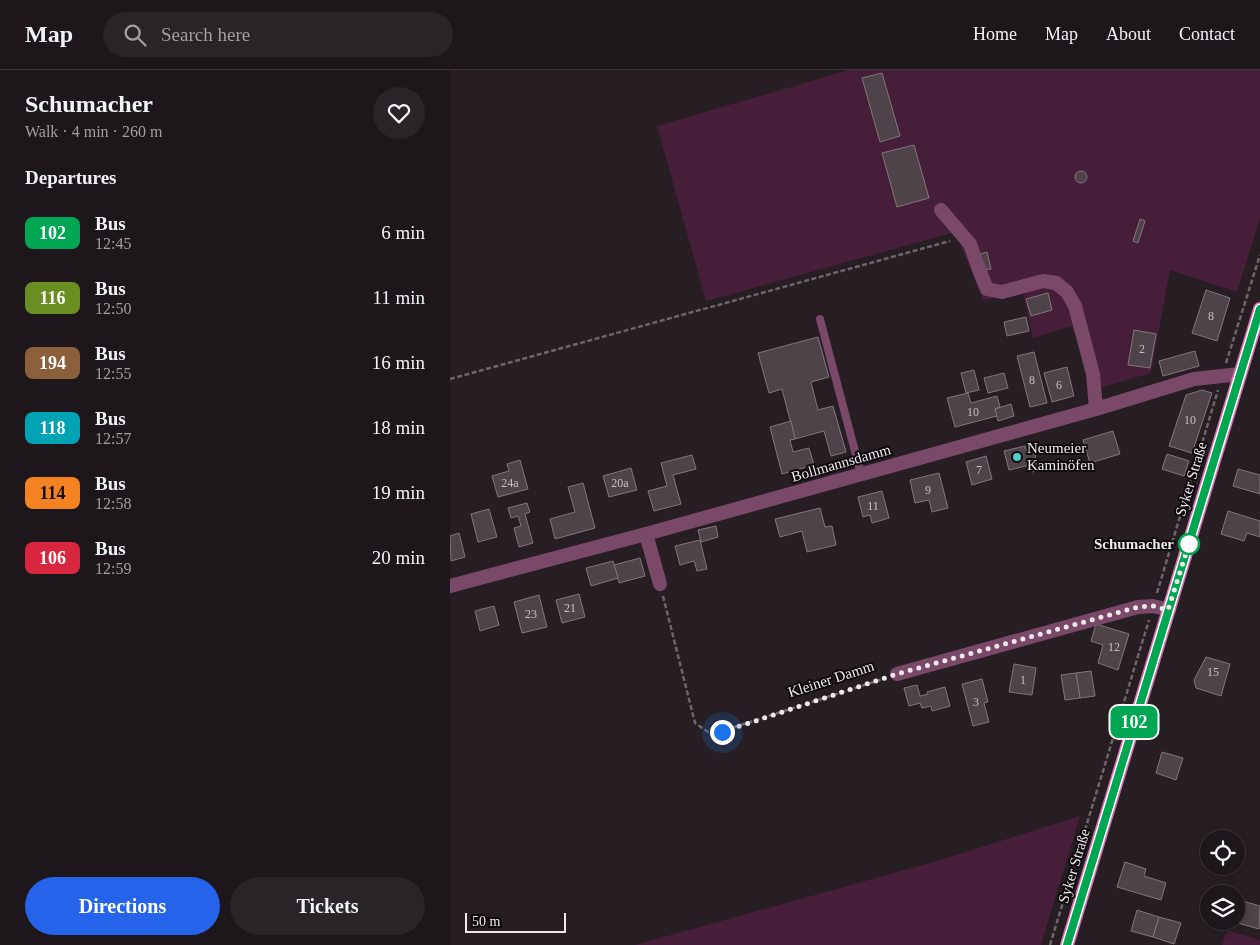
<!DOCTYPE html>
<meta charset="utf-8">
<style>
body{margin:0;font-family:"Times New Roman",serif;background:#2a2327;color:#f1f3f6;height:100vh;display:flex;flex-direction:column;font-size:19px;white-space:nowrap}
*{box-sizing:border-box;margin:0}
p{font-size:16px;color:#a09fa2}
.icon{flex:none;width:28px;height:28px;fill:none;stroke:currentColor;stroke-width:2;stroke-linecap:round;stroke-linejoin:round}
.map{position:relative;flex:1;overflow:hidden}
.drawer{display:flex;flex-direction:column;background:#1d161a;width:450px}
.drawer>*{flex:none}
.badge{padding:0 10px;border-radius:8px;font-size:18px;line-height:32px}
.tools{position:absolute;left:750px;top:760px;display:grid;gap:10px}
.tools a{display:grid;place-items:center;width:45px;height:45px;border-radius:50%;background:#1d161a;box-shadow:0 2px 8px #0003,0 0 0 1px #3b3539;font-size:25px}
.scale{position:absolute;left:15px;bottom:12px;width:101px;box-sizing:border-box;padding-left:5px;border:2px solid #efe9ec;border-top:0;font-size:14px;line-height:18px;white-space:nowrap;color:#efe9ec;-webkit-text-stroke:4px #0d090c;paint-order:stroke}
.you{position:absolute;width:25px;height:25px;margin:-12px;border:4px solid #fff;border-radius:50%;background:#1a73e8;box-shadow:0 0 0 8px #1a73e833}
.map>.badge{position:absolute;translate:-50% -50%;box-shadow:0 0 0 2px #fff}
h2{padding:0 25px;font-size:19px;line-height:45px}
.round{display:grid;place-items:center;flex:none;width:52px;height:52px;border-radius:26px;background:#2a2327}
.head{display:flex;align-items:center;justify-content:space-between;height:85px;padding:0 25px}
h1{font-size:24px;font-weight:700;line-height:38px}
.cta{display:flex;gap:10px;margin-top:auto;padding:10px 25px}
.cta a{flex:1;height:58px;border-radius:30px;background:#2563eb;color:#fff;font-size:20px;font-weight:700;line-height:58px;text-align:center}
.cta a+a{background:#2a2327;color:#f1f3f6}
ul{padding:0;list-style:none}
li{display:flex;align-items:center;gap:15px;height:65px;padding:0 25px}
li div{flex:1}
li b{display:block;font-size:19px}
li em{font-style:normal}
li .badge{min-width:55px;font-weight:700;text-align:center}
header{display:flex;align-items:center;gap:30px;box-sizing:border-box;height:70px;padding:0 25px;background:#1d161a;border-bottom:1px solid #3b3539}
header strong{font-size:24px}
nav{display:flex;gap:28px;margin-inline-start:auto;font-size:18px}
.search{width:350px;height:45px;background:#2a2327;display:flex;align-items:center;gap:12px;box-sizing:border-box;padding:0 18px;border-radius:28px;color:#a09fa2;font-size:19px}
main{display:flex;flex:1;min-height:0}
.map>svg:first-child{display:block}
.green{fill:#461e38}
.building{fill:#4d4349;stroke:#81767c}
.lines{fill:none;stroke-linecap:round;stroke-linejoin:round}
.path{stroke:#6d6569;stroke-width:2.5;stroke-dasharray:5 2.5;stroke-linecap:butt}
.service{stroke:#7a4968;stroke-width:8}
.minor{stroke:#7a4968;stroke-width:14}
.primary{stroke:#d26eaf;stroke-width:14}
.line-casing{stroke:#fff;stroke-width:11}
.line{stroke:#00a651;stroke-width:8}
.walk{stroke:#efe9ec;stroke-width:5;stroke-dasharray:0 9}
.poi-dot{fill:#53cdc9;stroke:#0d090c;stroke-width:2}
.stop-dot{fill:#fff;stroke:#00a651;stroke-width:2.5}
.labels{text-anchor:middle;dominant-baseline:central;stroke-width:4;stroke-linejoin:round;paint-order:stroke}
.number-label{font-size:12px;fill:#c6c0c3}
.poi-label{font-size:15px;fill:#efe9ec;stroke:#0d090c;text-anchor:start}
.street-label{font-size:15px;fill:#efe9ec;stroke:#0d090c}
.stop-label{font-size:15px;font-weight:bold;fill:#efe9ec;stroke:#0d090c;text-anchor:end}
</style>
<header>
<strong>Map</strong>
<div class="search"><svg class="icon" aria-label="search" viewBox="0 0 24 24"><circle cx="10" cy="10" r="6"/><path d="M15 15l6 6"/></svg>Search here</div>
<nav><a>Home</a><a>Map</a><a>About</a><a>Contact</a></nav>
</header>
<main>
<section class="drawer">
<div class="head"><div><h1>Schumacher</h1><p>Walk · 4 min · 260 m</p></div><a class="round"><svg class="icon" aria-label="heart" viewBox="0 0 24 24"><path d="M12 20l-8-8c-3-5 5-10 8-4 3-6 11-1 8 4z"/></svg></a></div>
<h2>Departures</h2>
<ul>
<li><span class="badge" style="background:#00a651;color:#fff">102</span><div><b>Bus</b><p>12:45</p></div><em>6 min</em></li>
<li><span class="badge" style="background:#6b8e23;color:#fff">116</span><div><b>Bus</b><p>12:50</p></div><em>11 min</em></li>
<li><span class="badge" style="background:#8b5e3c;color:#fff">194</span><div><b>Bus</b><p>12:55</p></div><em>16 min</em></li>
<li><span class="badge" style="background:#00a3b4;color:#fff">118</span><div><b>Bus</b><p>12:57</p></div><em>18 min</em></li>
<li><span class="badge" style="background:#f58220;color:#111">114</span><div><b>Bus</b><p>12:58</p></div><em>19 min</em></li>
<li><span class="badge" style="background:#d7263d;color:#fff">106</span><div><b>Bus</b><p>12:59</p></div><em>20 min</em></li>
</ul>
<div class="cta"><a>Directions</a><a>Tickets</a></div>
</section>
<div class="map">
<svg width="810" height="875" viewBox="0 0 810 875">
<rect width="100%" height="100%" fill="#271e23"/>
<!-- green -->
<g class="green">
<path d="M399,0H810V148L787,222L720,200L701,303L649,318L622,256L583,268L573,224L533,230L505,162L256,231L207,56Z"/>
<path d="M630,746L591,875H185L494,789Z"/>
<path d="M777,860L810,870V875H772Z"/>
</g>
<!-- building -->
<g class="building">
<path d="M432,3L450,66L430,72L412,8Z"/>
<path d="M464,75L479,128L447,137L432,83Z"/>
<circle cx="631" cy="107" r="6"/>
<path d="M690,149L695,151L688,173L683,171Z"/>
<path d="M537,182L541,199L534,200L530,184Z"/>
<path d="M756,220L780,228L767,271L742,263Z"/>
<path d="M598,223L602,240L581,246L576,229Z"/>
<path d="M576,247L579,261L557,266L554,252Z"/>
<path d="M684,260L706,264L700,298L678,295Z"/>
<path d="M368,267L379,307L361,312L368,340L383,336L396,382L381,386L374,361L345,369L332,319L319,323L308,283Z"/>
<path d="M745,281L749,296L713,306L709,291Z"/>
<path d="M584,282L597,333L580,337L567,286Z"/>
<path d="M617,297L624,326L602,332L594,303Z"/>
<path d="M524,300L529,320L516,323L511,303Z"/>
<path d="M554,303L558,318L538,323L534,308Z"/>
<path d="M752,320L762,323L742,383L719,376L736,325Z"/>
<path d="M518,323L521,333L547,326L550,337L545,339L547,346L505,357L497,328Z"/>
<path d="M561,334L564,346L548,351L545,339Z"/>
<path d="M341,351L345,369L340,370L343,382L359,378L364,395L332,404L320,357Z"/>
<path d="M663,361L670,384L640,393L633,370Z"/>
<path d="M575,376L577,383L584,381L589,400L582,402L580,395L559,400L554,381Z"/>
<path d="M717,384L739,391L734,406L712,399Z"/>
<path d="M242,385L246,399L223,405L231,434L204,441L198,421L217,416L211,393Z"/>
<path d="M536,386L542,409L522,415L516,392Z"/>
<path d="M70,390L78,419L48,427L42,406L59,401L57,394Z"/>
<path d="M181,398L187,420L159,427L153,406Z"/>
<path d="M788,399L810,405V424L783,416Z"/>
<path d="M489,403L498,438L482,442L479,430L465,433L460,410Z"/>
<path d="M133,413L145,458L105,469L100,449L125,442L118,417Z"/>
<path d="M432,421L439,448L422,453L420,445L413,447L408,427Z"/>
<path d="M77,433L80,442L75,444L83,473L69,477L64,458L71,456L68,446L61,448L58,438Z"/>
<path d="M370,438L375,457L382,456L386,475L357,482L352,461L330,467L325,449Z"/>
<path d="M39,439L47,467L28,472L21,444Z"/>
<path d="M778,441L810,451V467L797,463L794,471L771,464Z"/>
<path d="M266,456L268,467L251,472L248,460Z"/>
<path d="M9,463L15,487L1,491L0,466Z"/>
<path d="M250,470L257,499L247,501L244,491L230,495L225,476Z"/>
<path d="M190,488L195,506L169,513L164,495Z"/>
<path d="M163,491L168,508L141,516L136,498Z"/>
<path d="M129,524L135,547L112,553L106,530Z"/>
<path d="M89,525L97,557L72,563L64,532Z"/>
<path d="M44,536L49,555L30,561L25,541Z"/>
<path d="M646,554L679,564L668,600L648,593L653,575L641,571Z"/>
<path d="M756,587L780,594L771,626L746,618L744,610Z"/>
<path d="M564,594L586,598L582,625L559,622Z"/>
<path d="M641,601L645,626L630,628L626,603Z"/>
<path d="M626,603L630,628L615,630L611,605Z"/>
<path d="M532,609L538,632L534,633L539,652L523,656L512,614Z"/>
<path d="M467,615L470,626L478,624L477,622L495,617L500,636L482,641L481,636L472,638L470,633L459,636L454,618Z"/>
<path d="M712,682L733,688L726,710L706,703Z"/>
<path d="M675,792L696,799L694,806L716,813L711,830L667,817Z"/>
<path d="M786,829L810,836L809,859L781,851H786Z"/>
<path d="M687,840L709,847L703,867L681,861Z"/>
<path d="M709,847L731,853L724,874L703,867Z"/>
</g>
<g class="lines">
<!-- path -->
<g class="path">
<path d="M776,293L810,185"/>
<path d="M0,309L500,171"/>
<path d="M707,523L768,320"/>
<path d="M213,526L245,653L258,662L272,661L436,608"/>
<path d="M600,875L699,550"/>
</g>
<!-- service -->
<path class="service" d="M370,249L411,404"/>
<!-- minor -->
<g class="minor">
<path d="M491,140L520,174L530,202L537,219L552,222L593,211L606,213L617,222L625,236L643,304L646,339"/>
<path d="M196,464L210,514"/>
<path d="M0,516L196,464L646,339L744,309L790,304"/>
<path d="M447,604L688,537L703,536L719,540"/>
</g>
<!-- primary -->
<path class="primary" d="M617,875L810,239"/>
</g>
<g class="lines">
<defs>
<path id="line" d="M617,875L810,239"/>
</defs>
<!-- line casing -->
<use href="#line" class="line-casing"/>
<!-- line -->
<use href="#line" class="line"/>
<!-- walk -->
<path class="walk" d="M272,662L447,604L688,537L703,536L718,540L739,474"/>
</g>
<!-- markers -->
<circle class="poi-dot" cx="567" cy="387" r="5"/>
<circle class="stop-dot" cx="739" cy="474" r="10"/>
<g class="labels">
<!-- number labels -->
<g class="number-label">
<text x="761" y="246">8</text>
<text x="692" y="279">2</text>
<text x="582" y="310">8</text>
<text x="609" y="315">6</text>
<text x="523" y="342">10</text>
<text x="740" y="350">10</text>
<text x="529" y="400">7</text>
<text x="60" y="413">24a</text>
<text x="170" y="413">20a</text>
<text x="478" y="420">9</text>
<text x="423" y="436">11</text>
<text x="120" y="538">21</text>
<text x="81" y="544">23</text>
<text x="664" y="577">12</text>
<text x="763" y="602">15</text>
<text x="573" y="610">1</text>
<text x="526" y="632">3</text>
</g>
<!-- poi labels -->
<g class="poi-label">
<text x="577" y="378">Neumeier<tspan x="577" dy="17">Kaminöfen</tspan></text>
</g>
<!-- street labels -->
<g class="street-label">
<text transform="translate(391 393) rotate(-16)">Bollmannsdamm</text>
<text transform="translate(741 409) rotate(-73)">Syker Straße</text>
<text transform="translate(381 609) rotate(-18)">Kleiner Damm</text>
<text transform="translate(624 796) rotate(-73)">Syker Straße</text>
</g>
<!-- stop labels -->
<g class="stop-label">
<text x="724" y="474">Schumacher</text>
</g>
</g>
</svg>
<div class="tools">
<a><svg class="icon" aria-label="locate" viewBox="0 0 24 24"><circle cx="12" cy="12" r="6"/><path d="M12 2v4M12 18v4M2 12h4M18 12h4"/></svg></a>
<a><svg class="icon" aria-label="layers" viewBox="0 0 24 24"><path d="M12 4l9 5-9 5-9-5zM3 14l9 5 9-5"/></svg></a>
</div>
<div class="scale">50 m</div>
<div class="you" style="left:272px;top:662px"></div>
<b class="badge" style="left:684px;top:652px;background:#00a651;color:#fff">102</b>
</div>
</main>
